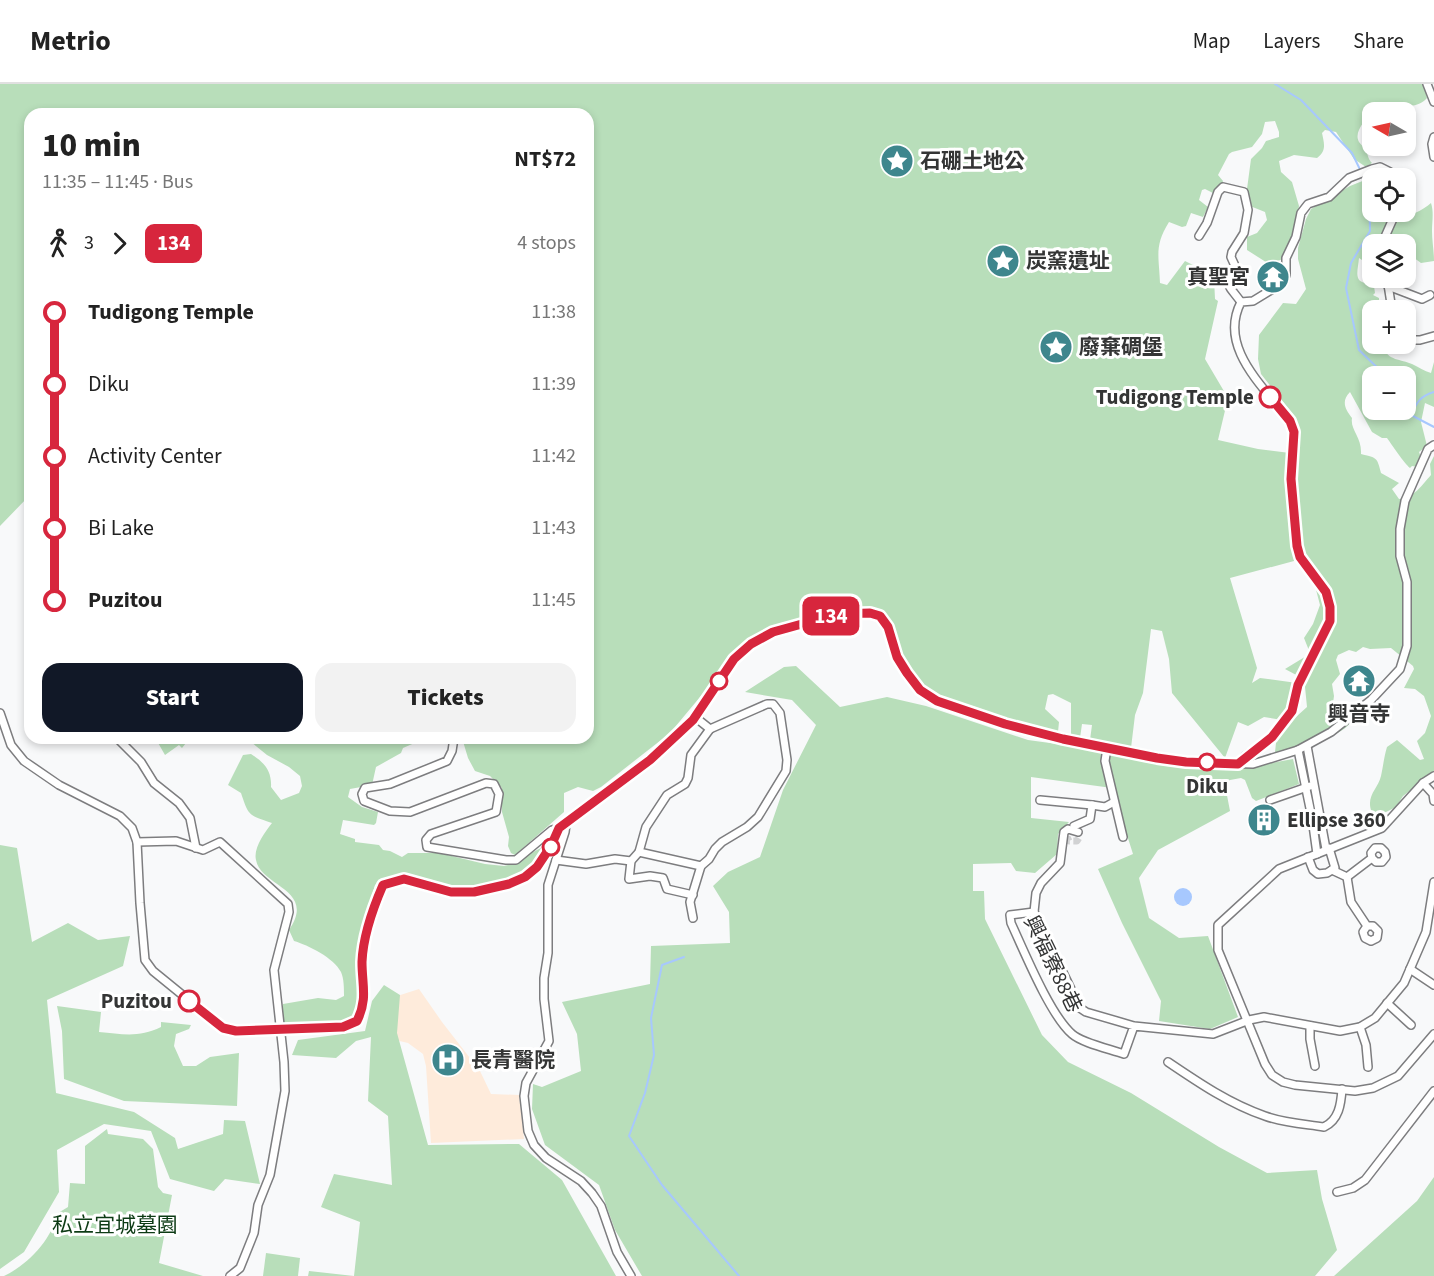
<!DOCTYPE html>
<meta charset="utf-8">
<style>
body{margin:0;font-family:"Source Sans 3","Noto Sans TC",sans-serif;background:#f2f2f2;color:#222;height:100vh;display:flex;flex-direction:column;font-size:22px;white-space:nowrap}
*{box-sizing:border-box;margin:0}
p{font-size:20px;color:#767676}
.icon{flex:none;width:33px;height:33px;fill:none;stroke:currentColor;stroke-width:2;stroke-linecap:round;stroke-linejoin:round}
.map{position:relative;flex:1;overflow:hidden}
.details{position:absolute;left:24px;top:24px;width:570px;height:636px;display:flex;flex-direction:column;background:#fff;border-radius:18px;box-shadow:0 3px 9px #0003}
.details>*{flex:none}
.badge{padding:0 12px;border-radius:9px;font-size:21px;line-height:39px}
.needle{width:39px;rotate:279deg}
.fabs{position:absolute;left:1362px;top:18px;display:grid;gap:12px}
.fabs a{display:grid;place-items:center;width:54px;height:54px;border-radius:12px;background:#fff;box-shadow:0 3px 9px #0003;font-size:30px}
.map>.badge{position:absolute;translate:-50% -50%;box-shadow:0 0 0 3px #fff}
.legs{display:flex;align-items:center;gap:9px;height:66px;padding:0 18px;font-size:20px}
.legs p{margin-inline-start:auto}
.overview{display:flex;align-items:center;justify-content:space-between;height:102px;padding:0 18px}
h1{font-size:33px;font-weight:800;line-height:45px}
.cta{display:flex;gap:12px;margin-top:auto;padding:12px 18px}
.cta a{flex:1;height:69px;border-radius:18px;background:#111827;color:#fff;font-size:24px;font-weight:800;line-height:69px;text-align:center}
.cta a+a{background:#f2f2f2;color:#222}
ul{padding:0 18px;list-style:none}
li{display:flex;align-items:center;gap:21px;height:72px;font-size:22px}
li i{display:grid;place-items:center;width:9px;height:100%;margin:0 8px;background:currentColor}
li i::after{content:'';width:15px;height:15px;margin:-8px;border:4px solid;border-radius:50%;background:#fff}
li p{margin-inline-start:auto}
li:first-child i{background:linear-gradient(#0000 50%,currentColor 0)}
li:last-child i{background:linear-gradient(currentColor 50%,#0000 0)}
header{display:flex;align-items:center;gap:36px;box-sizing:border-box;height:84px;padding:0 30px;background:#fff;border-bottom:2px solid #e0e0e0}
header strong{font-size:28px}
nav{display:flex;gap:33px;margin-inline-start:auto;font-size:21px}
.map>svg:first-child{display:block}
.medical{fill:#feebdb}
.green{fill:#b8deba;fill-rule:evenodd}
.water{fill:#a7c8fe}
.lines{fill:none;stroke-linecap:round;stroke-linejoin:round}
.stream{stroke:#a7c8fe;stroke-width:2}
.minor-tunnel{stroke:#d1d2d3;stroke-width:7;stroke-dasharray:7 3.5;stroke-linecap:butt}
.minor-casing{stroke:#7d7d7f;stroke-width:10}
.minor{stroke:#fff;stroke-width:7}
.line-1-casing{stroke:#fff;stroke-width:14}
.line-1{stroke:#d7263d;stroke-width:9}
.stop-1-dot{fill:#fff;stroke:#d7263d;stroke-width:3}
.labels{text-anchor:middle;dominant-baseline:central;stroke-width:6;stroke-linejoin:round;paint-order:stroke}
.poi-label{font-size:21px;font-weight:bold;fill:#343535;stroke:#fff;text-anchor:start}
.stop-label{font-size:21px;font-weight:bold;fill:#343535;stroke:#fff;text-anchor:end}
.street-label{font-size:21px;fill:#343535;stroke:#fff}
.park-label{font-size:21px;fill:#0d3b15;stroke:#fff}
</style>
<header>
<strong>Metrio</strong>
<nav><a>Map</a><a>Layers</a><a>Share</a></nav>
</header>
<div class="map">
<svg width="1434" height="1192" viewBox="0 0 1434 1192">
<rect width="100%" height="100%" fill="#f8f9fa"/>
<!-- medical -->
<path class="medical" d="M419,905L442,938L480,987L491,1010L519,1011L524,1055L431,1059L426,982L423,970L408,959L391,955V914Z"/>
<!-- green -->
<g class="green">
<path d="M0,0H1424L1427,14C1417,25 1405,21 1393,23C1386,24 1379,28 1372,28C1367,35 1353,47 1359,58C1361,61 1364,63 1365,66C1369,71 1367,74 1372,79L1366,83L1354,75L1336,48L1325,46L1322,49C1324,59 1327,67 1317,74L1294,71L1279,77L1281,88L1292,98L1299,122L1294,152L1283,175L1269,180L1247,166V153L1257,149L1267,136L1265,128L1250,122L1247,105L1251,75L1262,64L1266,57L1279,53V48L1275,37L1265,38L1262,50L1252,63L1232,68L1229,70L1218,91L1223,97L1222,101L1213,109L1205,105L1202,106L1199,116L1208,123L1203,133L1191,129L1186,142L1182,143L1169,138C1154,162 1159,172 1160,199L1167,201L1185,177L1203,186L1214,194L1215,215L1218,217L1205,275L1228,314L1218,356L1258,365L1290,369V430L1295,474L1294,477L1230,494L1257,584L1252,599L1260,594L1297,599L1290,625L1282,636L1264,633L1248,642L1238,638L1225,674L1172,609L1169,575L1162,547L1151,545L1143,609L1135,631L1131,664L1090,656L1092,641L1082,640L1080,654L1071,652V619L1053,610L1048,611L1045,625L1059,638L1058,648L1053,649L1013,640L968,625L930,609L916,594L897,560L890,543L882,531L838,528L823,530L784,540L750,553L670,649L601,703L593,707L578,703L564,709V728L515,771L511,769L508,762L509,753L502,728V704L490,692L475,687L468,674L462,654H588V30H30V411L0,442Z"/>
<path d="M1375,92H1382L1385,94H1372V128H1390V132C1404,135 1421,128 1431,119C1434,128 1432,138 1432,147C1432,157 1434,167 1434,177L1421,179L1406,168V160H1372V175L1365,178L1359,174C1358,187 1352,200 1371,199L1374,202L1375,209L1373,211L1379,214V217L1384,226H1372V260H1396V263L1393,264L1385,261L1383,263C1388,277 1401,275 1412,280C1419,283 1424,287 1431,289L1434,278V323L1425,319L1421,338L1427,362L1419,368L1423,378L1418,383L1412,382L1410,384C1404,379 1392,361 1387,354H1382L1372,348L1350,308C1341,317 1345,325 1352,334C1350,346 1362,353 1361,370C1376,374 1377,372 1381,389L1399,399L1392,405L1399,415C1414,414 1422,401 1431,391L1430,380L1434,372V692L1416,702L1403,712L1396,723L1378,732L1372,729C1365,712 1378,705 1381,692C1383,683 1384,673 1387,663L1397,656L1420,676L1424,675L1417,657L1425,649L1431,632L1424,612L1415,605L1404,604L1414,585L1413,582L1391,564L1370,565L1363,563L1356,568L1349,566L1338,571L1336,576L1340,590L1332,600L1334,612L1333,619L1350,633L1351,638C1338,656 1299,661 1279,671L1275,668L1277,650L1307,623L1305,603L1300,593L1285,585L1308,571V564L1304,554L1313,540L1320,521L1314,498L1302,472L1299,451L1294,394L1297,345L1295,333L1261,290L1258,275L1259,251L1283,219L1296,220L1306,205L1298,175V164L1306,135L1311,125L1350,102ZM1372,292H1406V326H1372Z"/>
<path d="M796,582L840,623L887,613L926,622L1028,656L1079,663L1166,682L1232,686L1293,675L1299,700L1256,717L1252,714L1245,696L1241,694L1230,696L1225,701L1230,727L1158,766L1139,794L1149,834L1179,854L1208,852L1238,933L1210,945L1159,937L1161,917L1122,839L1098,785L1133,770L1112,704L1031,693V734L1069,738L1058,750L1057,770L1035,789L1016,787L1011,779L973,780V807H984L985,835L1042,951L1068,978L1131,1009L1219,1063L1267,1089L1317,1086L1322,1115L1337,1166L1315,1192H642L615,1146L599,1101L545,1061L532,1025L533,1000L542,1003L581,987L577,950L562,918L650,900L651,862L730,859L729,828L713,802L728,788L760,773L783,706L816,641L792,616L745,608L784,583Z"/>
<path d="M160,654H190L182,664L179,661L165,671L157,657Z"/>
<path d="M246,654H426L403,664L401,669L376,683L372,701L350,705L348,713L362,723L378,728L376,739L374,741L343,736L340,750L355,755V758L379,761L383,766L390,767L402,773L408,769H439L485,780L504,782L517,779L527,771L543,763L545,764C541,771 538,778 532,783C513,800 477,806 453,804C422,802 406,777 375,801C366,833 359,859 357,893C357,904 361,930 348,936C335,942 298,939 283,939V920L318,914L336,916L344,912C344,904 344,895 341,888C334,874 308,861 294,857L289,846C317,805 261,803 256,776C253,764 265,748 272,739C249,731 249,733 241,709L228,701L243,671L251,670C264,678 272,687 271,703L281,716L299,709L302,702L300,692L289,683L267,671Z"/>
<path d="M0,761L17,764L32,858L68,839L98,856L130,852L123,882L47,916L56,1009L134,1028L175,1054L178,1065L223,1050L224,1036L245,1037L260,1100L225,1095L214,1107L170,1095L151,1047L104,1040L57,1066L59,1108L24,1168L0,1185Z"/>
<path d="M384,901L400,911L397,949L428,1061L519,1060L562,1096L616,1192H308L309,1187L354,1192L360,1138L321,1123L334,1090L392,1101L388,1032L368,1017L371,953L356,957L336,974L292,971L298,956L365,947L372,917Z"/>
<path d="M57,922L101,928L99,948C122,950 139,954 161,943V938L191,941L189,945L176,950L174,962L183,982H196L210,973L239,969L237,1022L124,1017L64,995L62,947Z"/>
<path d="M107,1045L108,1050L143,1055L153,1065L158,1103L163,1109L172,1111L159,1179L203,1192H4C29,1180 51,1156 58,1129L68,1123L70,1099L85,1100V1062Z"/>
<path d="M1434,1093V1192H1334L1417,1117Z"/>
<path d="M266,1169L300,1174L298,1192H263Z"/>
</g>
<!-- water -->
<circle class="water" cx="1183" cy="813" r="9"/>
<g class="lines">
<!-- stream -->
<g class="stream">
<path d="M1275,0L1301,16L1352,69L1369,104L1370,147L1351,179L1346,204L1359,266L1386,292"/>
<path d="M1406,324L1411,331L1434,343"/>
<path d="M1412,330C1417,317 1421,312 1434,308"/>
<path d="M684,873L662,881L651,934L654,971L645,1009L629,1052L662,1101L739,1192"/>
</g>
<!-- minor-tunnel -->
<path class="minor-tunnel" d="M1074,743L1067,753L1069,757H1077L1080,752L1078,748"/>
<defs>
<g id="minor">
<path d="M1427,0L1434,18"/>
<path d="M1434,53L1432,60L1434,73"/>
<path d="M1199,152L1207,139L1218,108L1223,103L1244,108L1248,126L1244,149L1232,168L1231,173L1236,184C1230,209 1223,194 1241,218"/>
<path d="M1385,160L1384,155L1396,128"/>
<path d="M1387,194L1392,226"/>
<path d="M1388,202L1422,215L1430,211"/>
<path d="M1406,256H1420L1434,252"/>
<path d="M0,629L11,661L24,677L59,701L120,732L132,744L137,758L140,819L145,876L153,887L223,944L236,947L343,943L357,937C368,915 362,901 362,878C363,853 373,824 383,801L404,795L451,808H474L509,800L525,793L537,783L551,762L559,744L649,676L693,636L734,575L751,560L773,548L838,530L870,529L880,532L888,543L897,573L920,606L937,617L1005,641L1099,662L1186,678L1253,680L1298,666L1331,648L1371,616L1400,585L1407,562V498L1400,472V445L1405,417L1428,365L1434,361"/>
<path d="M117,654L141,678L154,699L179,719L190,734L196,764"/>
<path d="M454,654L452,667L447,677L390,700L365,704L362,710L364,717L390,727L410,728L486,699L494,700L499,710L496,728L431,750L426,756L427,763L506,776H516L552,746L559,744"/>
<path d="M1307,662L1326,765"/>
<path d="M1107,664L1105,677L1123,753"/>
<path d="M1298,666L1312,734L1317,770"/>
<path d="M1237,680L1245,672L1272,653L1292,627L1298,601L1330,537V523L1326,508L1300,473L1297,462C1295,439 1291,416 1291,393C1292,378 1296,361 1294,347C1292,336 1283,328 1276,320C1252,291 1221,257 1241,218L1253,217L1281,200L1286,191V174L1296,153L1301,129L1308,120L1329,113L1349,94L1372,85L1380,83L1390,88L1393,94"/>
<path d="M1434,692L1423,699L1382,744L1279,785L1218,841V866L1265,980L1272,991L1283,998L1295,1001L1355,1007L1373,1004L1398,992L1434,950"/>
<path d="M1423,699L1433,710L1434,717"/>
<path d="M1040,716L1092,721L1090,735L1074,742"/>
<path d="M1270,716L1310,702"/>
<path d="M1092,721L1105,723L1114,718"/>
<path d="M566,740L565,748L548,801V869L544,894V915L549,957L526,999L524,1012L528,1047L534,1061L546,1074L581,1097L592,1109L601,1122L617,1168L631,1192"/>
<path d="M137,758L176,757L203,766L220,758L288,820L289,828L274,886L284,978L285,1007L270,1091L258,1121L254,1149L240,1184L230,1192"/>
<path d="M639,768L701,782"/>
<path d="M1308,773L1313,786L1318,790L1327,789L1335,784L1329,764"/>
<path d="M556,776L586,780L615,775L631,777"/>
<path d="M1332,786L1347,793L1351,818L1367,842H1373L1378,847L1377,854L1371,857L1365,854L1363,848L1367,842"/>
<path d="M1347,793L1372,774L1371,769L1375,764H1381L1385,768L1386,773L1382,778H1376L1372,774"/>
<path d="M693,811L667,805L663,794L650,792L629,795L631,777L639,768L646,743L667,711L685,700L688,694L691,671L710,645"/>
<path d="M1034,828L1036,809L1041,799L1060,779L1064,748L1068,745L1078,748"/>
<path d="M693,834L690,818L701,782L709,775L715,765L722,758L747,743L758,733L786,687L787,676L780,629L773,620H767L710,645L695,633"/>
<path d="M1410,885L1434,901"/>
<path d="M1387,919L1411,941"/>
<path d="M1134,942L1124,970C1110,965 1082,959 1072,950C1050,931 1024,867 1011,839L1010,831L1034,828L1080,924L1086,928L1134,942L1213,950L1249,936L1264,933L1340,947L1360,943L1375,934L1404,899L1426,848L1434,798"/>
<path d="M1310,942V955L1315,982"/>
<path d="M1360,943L1366,961L1368,983"/>
<path d="M1168,978C1199,999 1230,1020 1265,1032C1284,1039 1305,1040 1324,1043C1339,1036 1341,1020 1342,1005"/>
<path d="M1337,1108L1353,1104L1365,1096L1434,1007"/>
</g>
</defs>
<!-- minor casing -->
<use href="#minor" class="minor-casing"/>
<!-- minor -->
<use href="#minor" class="minor"/>
</g>
<g class="lines">
<defs>
<path id="line-1" d="M189,917L223,944L236,947L343,943L357,937C368,915 362,901 362,878C363,853 373,824 383,801L404,795L451,808H474L509,800L525,793L537,783L551,762L559,744L650,676L693,636L734,575L751,560L773,548L838,530L870,529L880,532L888,543L897,573L907,589L920,606L937,617L1005,640L1063,655L1157,674L1186,678L1238,680L1272,653L1292,627L1298,601L1330,537V523L1326,508L1300,473L1297,462L1291,395L1294,348L1290,337L1270,313"/>
</defs>
<!-- line-1 casing -->
<use href="#line-1" class="line-1-casing"/>
<!-- line-1 -->
<use href="#line-1" class="line-1"/>
</g>
<!-- icons -->
<defs>
<symbol id="sight-disc" viewBox="-11 -11 22 22"><circle r="9.5" fill="#3e868d" stroke="#fff"/><path d="M0-6L1.8-2.2L6-1.7L2.9 1.2L3.7 5.4L0 3.3L-3.7 5.4L-2.9 1.2L-6-1.7L-1.8-2.2Z" fill="#fff"/></symbol>
<symbol id="temple-disc" viewBox="-11 -11 22 22"><circle r="9.5" fill="#3e868d" stroke="#fff"/><path d="M0-6L5-2H3V0L6.5 2.5H4V6H1.5V3h-3V6H-4V2.5H-6.5L-3 0V-2H-5Z" fill="#fff"/></symbol>
<symbol id="building-disc" viewBox="-11 -11 22 22"><circle r="9.5" fill="#3e868d" stroke="#fff"/><path d="M-4-6H4V6H1V3H-1V6H-4ZM-2.5-4.3h1.7v1.8h-1.7ZM.8-4.3h1.7v1.8H.8ZM-2.5-1h1.7V.8h-1.7ZM.8-1h1.7V.8H.8Z" fill="#fff"/></symbol>
<symbol id="hospital-disc" viewBox="-11 -11 22 22"><circle r="9.5" fill="#3e868d" stroke="#fff"/><path d="M-5-5h3v3.5h4V-5h3V5h-3V1.5h-4V5h-3Z" fill="#fff"/></symbol>
</defs>
<g fill-rule="evenodd">
<use href="#sight-disc" x="878" y="58" width="38" height="38"/>
<use href="#sight-disc" x="984" y="158" width="38" height="38"/>
<use href="#temple-disc" x="1254" y="174" width="38" height="38"/>
<use href="#sight-disc" x="1037" y="244" width="38" height="38"/>
<use href="#temple-disc" x="1340" y="578" width="38" height="38"/>
<use href="#building-disc" x="1245" y="717" width="38" height="38"/>
<use href="#hospital-disc" x="429" y="957" width="38" height="38"/>
</g>
<!-- markers -->
<g class="stop-1-dot">
<circle cx="1270" cy="313" r="10"/>
<circle cx="719" cy="597" r="8"/>
<circle cx="1207" cy="678" r="8"/>
<circle cx="551" cy="763" r="8"/>
<circle cx="189" cy="917" r="10"/>
</g>
<g class="labels">
<!-- poi labels -->
<g class="poi-label">
<text x="920" y="77">石硼土地公</text>
<text x="1026" y="177">炭窯遺址</text>
<text x="1250" y="193" text-anchor="end">真聖宮</text>
<text x="1079" y="263">廢棄碉堡</text>
<text x="1359" y="630" text-anchor="middle">興音寺</text>
<text x="1287" y="736">Ellipse 360</text>
<text x="471" y="976">長青醫院</text>
</g>
<!-- stop labels -->
<g class="stop-label">
<text x="1254" y="313">Tudigong Temple</text>
<text x="1207" y="702" text-anchor="middle">Diku</text>
<text x="172" y="917">Puzitou</text>
</g>
<!-- street labels -->
<g class="street-label">
<text transform="translate(1053 880) rotate(64)">興福寮88巷</text>
</g>
<!-- park labels -->
<g class="park-label">
<text x="115" y="1141">私立宜城墓園</text>
</g>
</g>
</svg>
<div class="fabs">
<a><svg class="needle" viewBox="-14 -14 28 28"><path d="M0-13l5 13h-10z" fill="#e53935"/><path d="M0 13l5-13h-10z" fill="#767676"/></svg></a>
<a><svg class="icon" aria-label="locate" viewBox="0 0 24 24"><circle cx="12" cy="12" r="6"/><path d="M12 2v4M12 18v4M2 12h4M18 12h4"/></svg></a>
<a><svg class="icon" aria-label="layers" viewBox="0 0 24 24"><path d="M12 4l9 5-9 5-9-5zM3 14l9 5 9-5"/></svg></a>
<a>+</a>
<a>−</a>
</div>
<b class="badge" style="left:831px;top:532px;background:#d7263d;color:#fff">134</b>
<section class="details">
<div class="overview"><div><h1>10 min</h1><p>11:35 – 11:45 · Bus</p></div><b>NT$72</b></div>
<div class="legs"><svg class="icon" aria-label="walk" viewBox="0 0 24 24"><circle cx="13" cy="4" r="2"/><path d="M13 8l-2 6 4 7M11 14l-3 7M7 12l3-4h3l4 4"/></svg>3<svg class="icon" aria-label="forward" viewBox="0 0 24 24"><path d="M9 5l7 7-7 7"/></svg><b class="badge" style="background:#d7263d;color:#fff">134</b><p>4 stops</p></div>
<ul>
<li><i style="color:#d7263d"></i><b>Tudigong Temple</b><p>11:38</p></li>
<li><i style="color:#d7263d"></i><span>Diku</span><p>11:39</p></li>
<li><i style="color:#d7263d"></i><span>Activity Center</span><p>11:42</p></li>
<li><i style="color:#d7263d"></i><span>Bi Lake</span><p>11:43</p></li>
<li><i style="color:#d7263d"></i><b>Puzitou</b><p>11:45</p></li>
</ul>
<div class="cta"><a>Start</a><a>Tickets</a></div>
</section>
</div>
